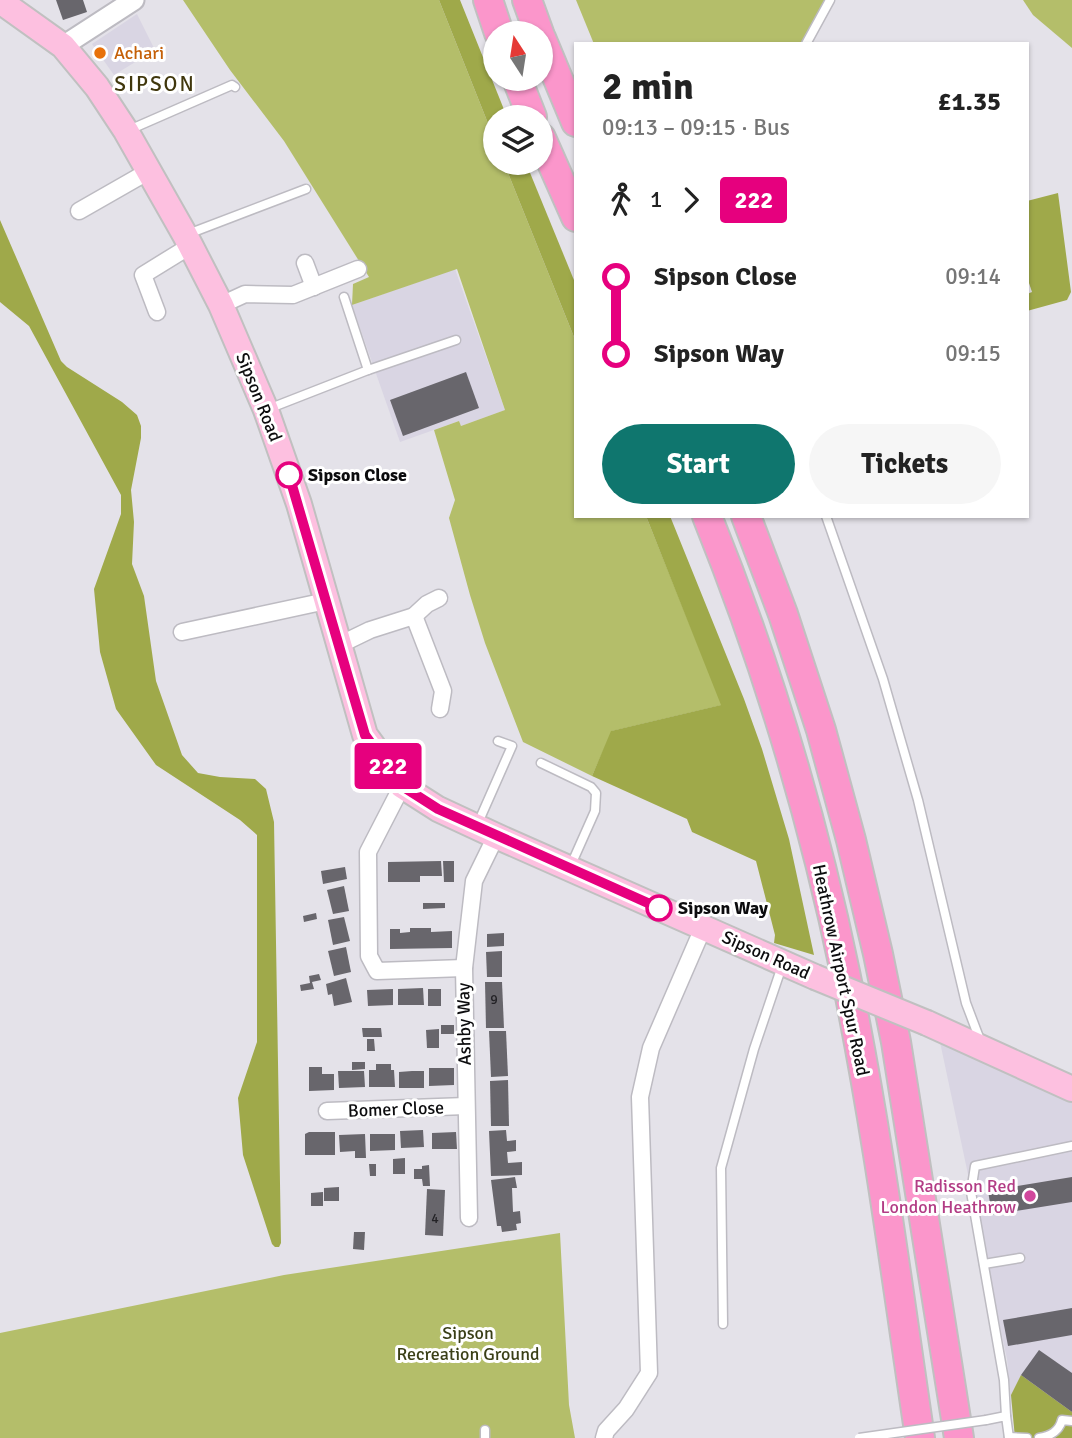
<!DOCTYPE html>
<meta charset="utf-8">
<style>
body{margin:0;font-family:Signika,sans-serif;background:#f6f6f6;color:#222;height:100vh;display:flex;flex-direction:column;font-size:26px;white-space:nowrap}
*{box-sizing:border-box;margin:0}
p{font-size:23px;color:#767676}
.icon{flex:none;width:38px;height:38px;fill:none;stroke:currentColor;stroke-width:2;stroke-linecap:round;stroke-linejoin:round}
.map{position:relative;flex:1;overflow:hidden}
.panel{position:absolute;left:574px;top:42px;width:455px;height:476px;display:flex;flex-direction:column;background:#fff;border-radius:0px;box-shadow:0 2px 5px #0004}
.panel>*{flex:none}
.badge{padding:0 14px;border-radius:5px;font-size:24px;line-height:46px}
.needle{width:46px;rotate:348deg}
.tools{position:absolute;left:483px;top:21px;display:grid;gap:14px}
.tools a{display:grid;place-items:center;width:70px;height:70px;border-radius:50%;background:#fff;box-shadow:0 2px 5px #0004;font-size:35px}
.map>.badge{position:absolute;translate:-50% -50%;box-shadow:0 0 0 4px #fff}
.legs{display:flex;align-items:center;gap:10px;height:77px;padding:0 28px;font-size:23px}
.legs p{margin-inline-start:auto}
.headline{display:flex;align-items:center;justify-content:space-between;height:119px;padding:0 28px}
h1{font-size:38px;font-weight:700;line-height:52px}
.primary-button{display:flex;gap:14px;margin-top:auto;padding:14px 28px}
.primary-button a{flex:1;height:80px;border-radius:42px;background:#0f766e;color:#fff;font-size:28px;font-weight:700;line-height:80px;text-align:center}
.primary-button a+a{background:#f6f6f6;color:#222}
ul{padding:0 28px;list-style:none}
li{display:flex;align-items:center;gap:24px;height:77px;font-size:26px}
li i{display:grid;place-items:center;width:10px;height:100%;margin:0 9px;background:currentColor}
li i::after{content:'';width:18px;height:18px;margin:-9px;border:5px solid;border-radius:50%;background:#fff}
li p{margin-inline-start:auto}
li:first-child i{background:linear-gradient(#0000 50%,currentColor 0)}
li:last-child i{background:linear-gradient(currentColor 50%,#0000 0)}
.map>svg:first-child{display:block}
.built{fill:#d9d5e3}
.green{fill:#b4be6a}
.forest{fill:#9fa94a}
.building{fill:#68666c}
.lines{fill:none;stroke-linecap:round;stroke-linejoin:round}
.service-casing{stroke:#bdbbc2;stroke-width:11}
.minor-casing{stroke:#bdbbc2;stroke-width:19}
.tertiary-casing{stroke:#bdbbc2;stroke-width:23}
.primary-casing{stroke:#c0c0c0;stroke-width:28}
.motorway-casing{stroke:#c0c0c0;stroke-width:32}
.service{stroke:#fff;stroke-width:8}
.minor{stroke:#fff;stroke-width:16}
.tertiary{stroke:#fff;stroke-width:19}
.primary{stroke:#fdc0e0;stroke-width:24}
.motorway{stroke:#fb96cb;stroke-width:28}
.service-bridge-casing{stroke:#bdbbc2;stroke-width:11;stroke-linecap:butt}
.primary-bridge-casing{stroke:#c0c0c0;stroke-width:28;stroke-linecap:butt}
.service-bridge{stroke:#fff;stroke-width:8}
.primary-bridge{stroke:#fdc0e0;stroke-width:24}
.line-1-casing{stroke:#fff;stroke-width:16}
.line-1{stroke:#e6007e;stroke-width:10}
.food-dot{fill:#e8710a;stroke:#fff;stroke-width:2.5}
.stop-1-dot{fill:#fff;stroke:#e6007e;stroke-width:3.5}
.hotel-dot{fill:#d1479c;stroke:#fff;stroke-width:2.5}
.labels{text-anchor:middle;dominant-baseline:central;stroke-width:6;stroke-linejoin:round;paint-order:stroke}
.number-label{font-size:14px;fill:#232226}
.food-label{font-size:18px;fill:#c56008;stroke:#fff;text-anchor:start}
.street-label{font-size:18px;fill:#0c0c0e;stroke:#fff}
.stop-label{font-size:18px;font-weight:bold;fill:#0c0c0e;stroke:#fff;text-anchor:start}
.hotel-label{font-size:18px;fill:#b23c85;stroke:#fff;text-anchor:end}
.park-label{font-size:18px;fill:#3a3f17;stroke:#fff}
.quarter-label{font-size:21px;letter-spacing:2px;fill:#40370d;stroke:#fff}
</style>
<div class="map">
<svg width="1072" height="1438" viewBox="0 0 1072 1438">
<rect width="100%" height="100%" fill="#e4e2e9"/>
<!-- built -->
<g class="built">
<path d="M137,14L155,50L114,75L92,44Z"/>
<path d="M455,269L505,410L461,426L459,421L400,442L352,305Z"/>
<path d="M940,1042L1072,1101V1438H1015L1007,1359Z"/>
</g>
<!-- green -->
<g class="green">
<path d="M183,0H439L495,141V163H504L576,342V516H646L722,705L612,731L592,776L523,742L485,643L470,595L449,518L455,500L434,430L459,421L461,426L505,410L457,269L352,305L353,284L369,277L284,141L230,70Z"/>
<path d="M576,0H827L804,44H594Z"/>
<path d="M1023,0H1072V48L1033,15Z"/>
<path d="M560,1233L569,1405L575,1438H0V1333L284,1275Z"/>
</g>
<!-- forest -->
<g class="forest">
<path d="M439,0H460L507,117H495V141Z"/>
<path d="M504,163H526L576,285V342Z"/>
<path d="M1058,193L1071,292L1067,300L1027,311V294L1032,292L1027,277V201Z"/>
<path d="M0,220L61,361L67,367L122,402L137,415L141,426V438L131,490L134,522L132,564L144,596L156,681L182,755L198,773L220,777L255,779L266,789L274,822L281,1243L279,1247H275L272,1244L243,1155L238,1098L257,1042V835L240,820L156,765L116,709L100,652L94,589L121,514V495L29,326L0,302Z"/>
<path d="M646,516H670L744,699L762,749L789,839L814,955L774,943L775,935L756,861L692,832L687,819L592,776L611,731L721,705Z"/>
<path d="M1021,1375L1072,1412V1438H1015L1011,1395Z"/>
</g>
<!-- building -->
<g class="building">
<path d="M56,0H83L87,12L63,20Z"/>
<path d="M466,372L479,408L403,436L390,400Z"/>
<path d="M441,861L442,876H420V882H388V862Z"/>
<path d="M443,861H454V882H444Z"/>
<path d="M345,867L347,879L323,884L321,871Z"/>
<path d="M344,886L349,911L333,914L327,890Z"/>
<path d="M423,903H445V908L423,909Z"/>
<path d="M316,913L317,919L304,922L303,916Z"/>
<path d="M344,917L350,941L333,945L328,920Z"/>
<path d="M410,928H431V932L452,931V948L390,949V929H400V933L410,932Z"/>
<path d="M504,933V946L487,947V934Z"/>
<path d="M346,947L351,972L334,976L328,951Z"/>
<path d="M502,951V977H487L486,952Z"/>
<path d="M319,974L321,980L312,982L314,989L301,991L300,985L310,983L309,976Z"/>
<path d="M346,978L352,1002L334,1006L332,994L328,995L326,984Z"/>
<path d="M485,982H502L504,1028H486Z"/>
<path d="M423,988L424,1005H398V989Z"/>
<path d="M393,989V1005L368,1006L367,990Z"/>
<rect x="428" y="989" width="13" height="17"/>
<rect x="441" y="1025" width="13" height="9"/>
<path d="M362,1028H381L382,1037H363Z"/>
<path d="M439,1029V1048H427L426,1030Z"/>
<path d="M489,1031H506L508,1076L491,1077Z"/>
<path d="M367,1039H374L375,1051H367Z"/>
<path d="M352,1062H365V1069L352,1070Z"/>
<path d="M376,1064H391V1070H394L395,1087H369V1070H376Z"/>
<path d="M309,1067H322V1074H334V1090L309,1091Z"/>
<path d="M429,1068H454V1085L429,1086Z"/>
<path d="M338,1071H364L365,1087L339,1088Z"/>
<path d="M412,1071H424V1088H399V1072Z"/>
<path d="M508,1080L509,1126H491L490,1081Z"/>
<path d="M423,1130L424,1147L401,1148L400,1131Z"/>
<path d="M506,1130L507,1141L516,1140V1151L507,1152L508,1163L522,1162V1175L491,1176L489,1131Z"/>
<path d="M309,1132H335V1155H305V1134Z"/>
<path d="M456,1132L457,1149H432V1133Z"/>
<path d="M365,1134L366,1158H355V1151L340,1152L339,1135Z"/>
<path d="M370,1134H395V1150L370,1151Z"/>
<path d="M405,1158V1174H393V1159Z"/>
<path d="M369,1164H376V1176H370Z"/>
<path d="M429,1165L430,1186H423L422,1179H414V1169H422V1166Z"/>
<path d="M515,1177L517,1188H512L513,1212L520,1211L521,1223L516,1224L517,1230L502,1232L501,1226H497L491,1180Z"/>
<path d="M1072,1177V1202L992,1215L988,1191Z"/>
<path d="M339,1187V1201H324V1188Z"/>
<path d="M427,1189L445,1190L443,1236L425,1235Z"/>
<path d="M323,1192V1206H311V1193Z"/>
<path d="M354,1232H365L364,1250L353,1249Z"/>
<path d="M1072,1308V1335L1008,1346L1003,1320Z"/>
<path d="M1039,1350L1072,1373V1412L1021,1375Z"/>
</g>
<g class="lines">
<defs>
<g id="service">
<path d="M806,44L830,0"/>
<path d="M129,130L232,85L235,87"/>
<path d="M188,234L306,189"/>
<path d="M344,297L368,370"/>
<path d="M268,409L368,370L456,340"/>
<path d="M826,516L883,679L918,800L966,1003L980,1040"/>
<path d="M541,763L591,787L596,793L595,811L571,865"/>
<path d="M478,823L512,746L498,741"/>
<path d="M984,1264L1020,1258"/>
<path d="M723,1324L721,1168L754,1049L782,966"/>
<path d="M1006,1416L1004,1380L971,1192L975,1166L1072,1146"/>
<path d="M986,1420L1006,1416L1009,1438"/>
<path d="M485,1430V1438"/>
<path d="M1009,1437L1027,1438"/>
<path d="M1039,1438C1050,1436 1059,1432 1062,1420L1072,1421"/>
</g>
<g id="minor">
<path d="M79,211L149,171"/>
<path d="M305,263L314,287"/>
<path d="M221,305L245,294L293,295L358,269"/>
<path d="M157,312L143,275L190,246"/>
<path d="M414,616L443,691L440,709"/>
<path d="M182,632L326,601"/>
<path d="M339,645L370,630L414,616L427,604L439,598"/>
<path d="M402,786L368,852L369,956L377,971L464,968"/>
<path d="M327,1111L466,1106"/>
<path d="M469,1218L464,968L474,881L496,836"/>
<path d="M604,1438L606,1431L626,1409L649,1373L640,1097L651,1048L703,928"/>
</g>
<path id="tertiary" d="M63,46L134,0"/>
<g id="primary">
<path d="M0,1L63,46L97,87L126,131L185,235L221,305L266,410L299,504L365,735L402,786L438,809L496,836L815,977"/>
<path d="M927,1023L1072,1089"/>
</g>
<g id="motorway">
<path d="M488,0L499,33"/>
<path d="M527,0L539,33"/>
<path d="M541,38L576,122"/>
<path d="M517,79L532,117"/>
<path d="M541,138L576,217"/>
<path d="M707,516C766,662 813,818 845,972C877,1126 897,1283 920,1438"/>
<path d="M746,516L783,614L821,730L851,840L878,954L896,1042L959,1438"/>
</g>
</defs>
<!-- service casing -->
<use href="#service" class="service-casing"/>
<!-- minor casing -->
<use href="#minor" class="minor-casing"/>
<!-- tertiary casing -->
<use href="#tertiary" class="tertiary-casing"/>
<!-- primary casing -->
<use href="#primary" class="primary-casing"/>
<!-- motorway casing -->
<use href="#motorway" class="motorway-casing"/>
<!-- service -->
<use href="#service" class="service"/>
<!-- minor -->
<use href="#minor" class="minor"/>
<!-- tertiary -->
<use href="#tertiary" class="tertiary"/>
<!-- primary -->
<use href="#primary" class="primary"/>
<!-- motorway -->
<use href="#motorway" class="motorway"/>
<defs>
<path id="service-bridge" d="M859,1438L986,1420"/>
<path id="primary-bridge" d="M815,977L927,1023"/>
</defs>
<!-- service-bridge casing -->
<use href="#service-bridge" class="service-bridge-casing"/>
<!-- primary-bridge casing -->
<use href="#primary-bridge" class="primary-bridge-casing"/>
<!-- service-bridge -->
<use href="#service-bridge" class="service-bridge"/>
<!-- primary-bridge -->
<use href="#primary-bridge" class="primary-bridge"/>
</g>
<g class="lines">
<defs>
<path id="line-1" d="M289,475L365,735L402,786L438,809L659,908"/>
</defs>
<!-- line-1 casing -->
<use href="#line-1" class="line-1-casing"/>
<!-- line-1 -->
<use href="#line-1" class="line-1"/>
</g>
<!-- markers -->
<circle class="food-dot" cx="100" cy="53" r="7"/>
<g class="stop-1-dot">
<circle cx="289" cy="475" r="12"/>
<circle cx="659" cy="908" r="12"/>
</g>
<circle class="hotel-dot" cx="1030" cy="1196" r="7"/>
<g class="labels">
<!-- number labels -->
<g class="number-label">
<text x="494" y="999">9</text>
<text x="435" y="1218">4</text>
</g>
<!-- food labels -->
<g class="food-label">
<text x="114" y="53">Achari</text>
</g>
<!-- street labels -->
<g class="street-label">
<text transform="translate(259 397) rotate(68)">Sipson Road</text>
<text transform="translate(766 955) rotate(24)">Sipson Road</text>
<text transform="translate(841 970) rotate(78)">Heathrow Airport Spur Road</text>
<text transform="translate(464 1024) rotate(-91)">Ashby Way</text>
<text transform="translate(396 1109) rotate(-2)">Bomer Close</text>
</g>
<!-- stop labels -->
<g class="stop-label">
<text x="308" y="475">Sipson Close</text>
<text x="678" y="908">Sipson Way</text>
</g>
<!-- hotel labels -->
<g class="hotel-label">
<text x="1016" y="1186">Radisson Red<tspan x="1016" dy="21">London Heathrow</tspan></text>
</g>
<!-- park labels -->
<g class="park-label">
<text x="468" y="1333">Sipson<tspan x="468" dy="21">Recreation Ground</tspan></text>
</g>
<!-- quarter labels -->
<g class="quarter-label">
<text x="155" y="84">SIPSON</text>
</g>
</g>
</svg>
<div class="tools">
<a><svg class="needle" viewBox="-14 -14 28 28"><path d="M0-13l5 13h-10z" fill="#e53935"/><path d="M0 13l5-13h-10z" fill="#767676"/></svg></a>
<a><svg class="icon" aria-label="layers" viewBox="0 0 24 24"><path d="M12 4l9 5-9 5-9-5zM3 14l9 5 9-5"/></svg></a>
</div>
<b class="badge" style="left:388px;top:766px;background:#e6007e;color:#fff">222</b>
<section class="panel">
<div class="headline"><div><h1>2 min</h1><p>09:13 – 09:15 · Bus</p></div><b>£1.35</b></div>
<div class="legs"><svg class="icon" aria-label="walk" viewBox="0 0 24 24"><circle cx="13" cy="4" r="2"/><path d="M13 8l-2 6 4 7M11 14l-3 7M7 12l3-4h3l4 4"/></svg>1<svg class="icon" aria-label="forward" viewBox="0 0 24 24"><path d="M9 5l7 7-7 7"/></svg><b class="badge" style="background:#e6007e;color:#fff">222</b></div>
<ul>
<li><i style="color:#e6007e"></i><b>Sipson Close</b><p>09:14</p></li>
<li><i style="color:#e6007e"></i><b>Sipson Way</b><p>09:15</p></li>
</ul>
<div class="primary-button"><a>Start</a><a>Tickets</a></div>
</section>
</div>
